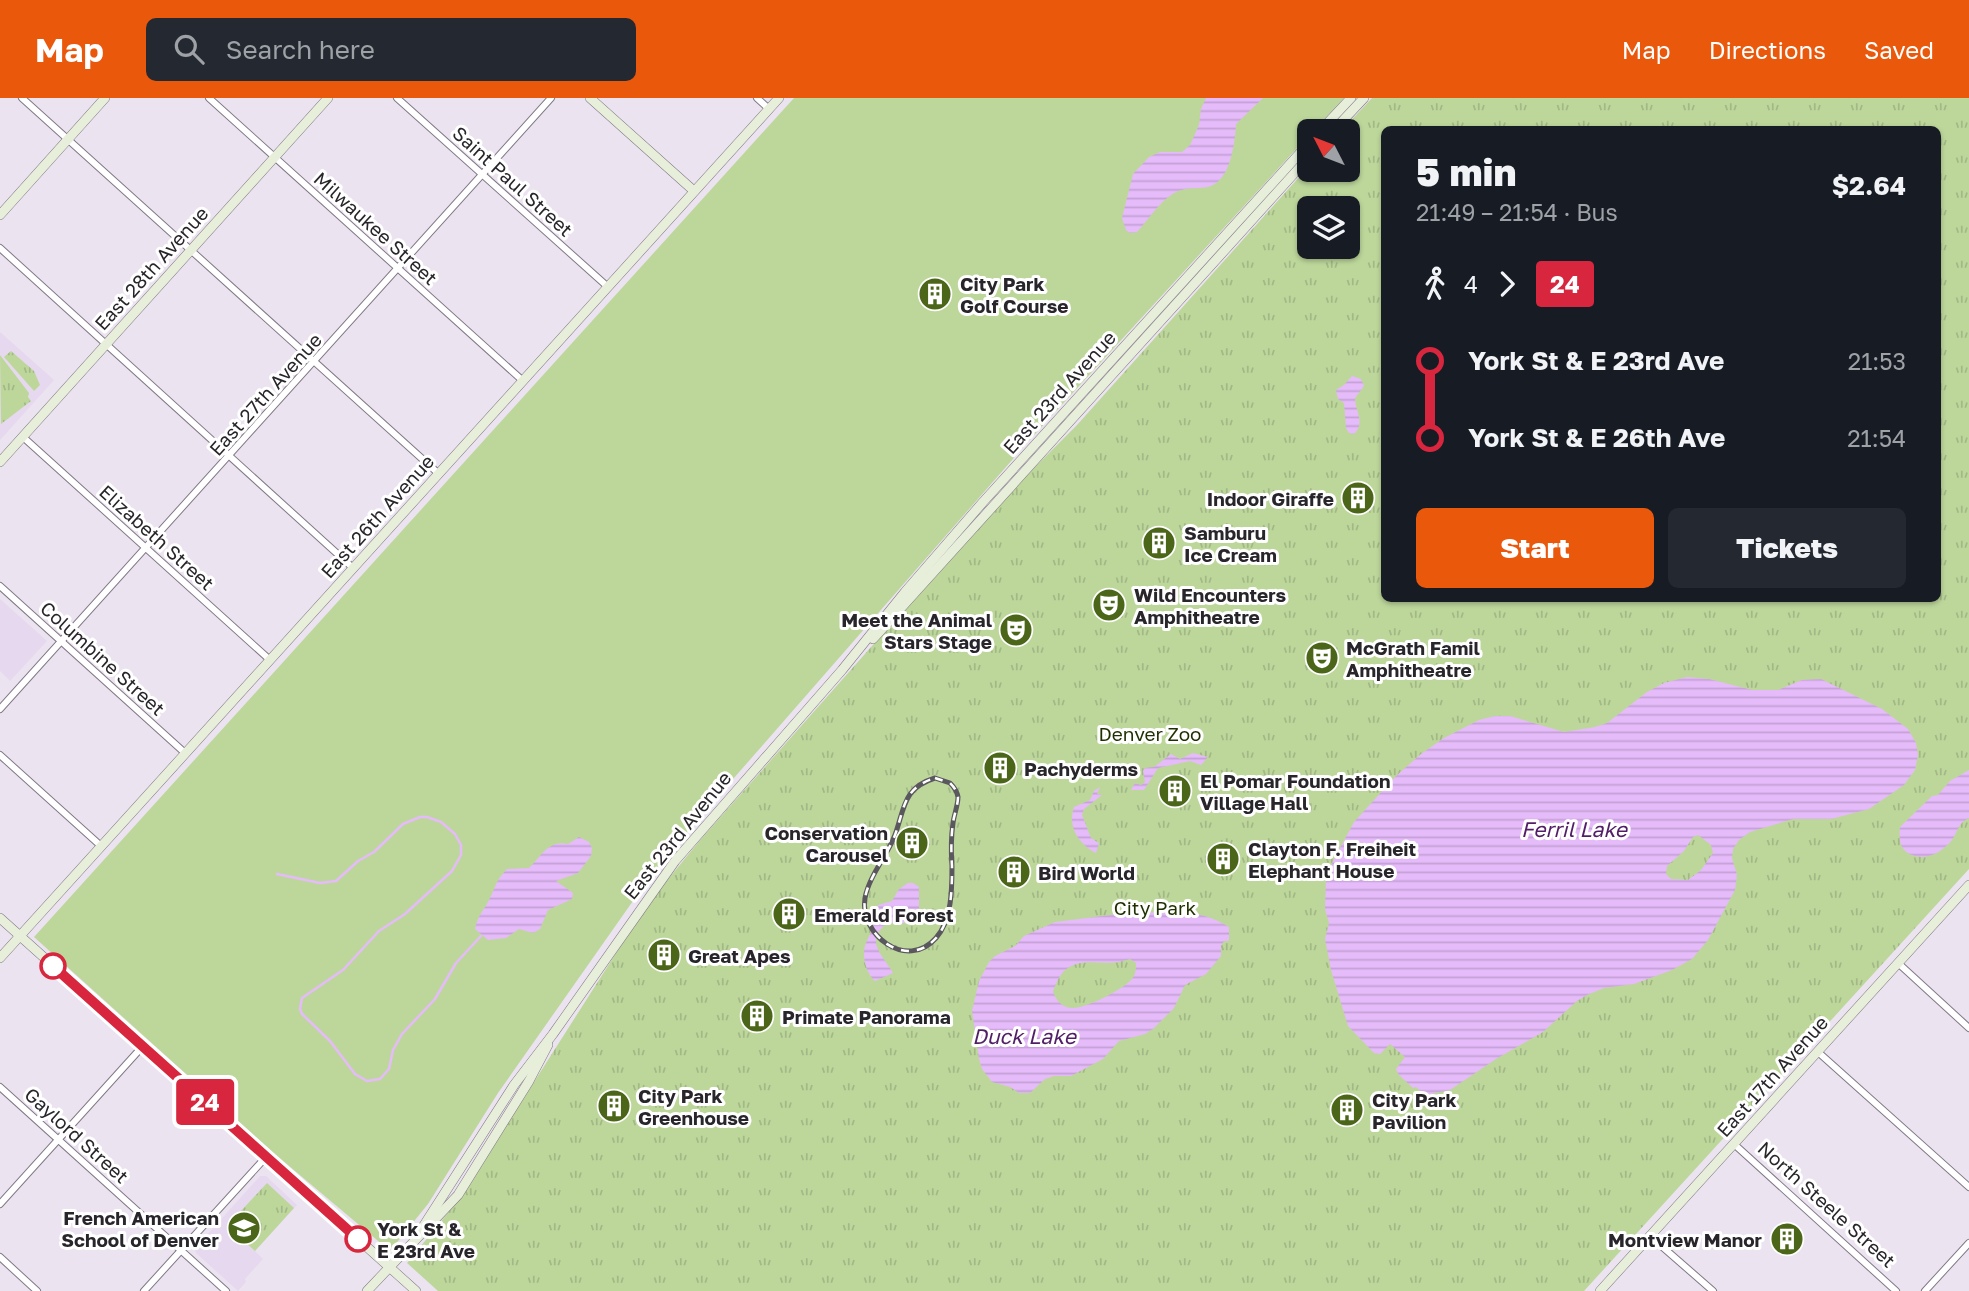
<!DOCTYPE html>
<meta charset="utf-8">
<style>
body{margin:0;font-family:"Golos Text",sans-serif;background:#242831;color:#f1f3f6;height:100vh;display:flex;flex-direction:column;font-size:26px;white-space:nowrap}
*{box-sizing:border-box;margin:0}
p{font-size:23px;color:#9ea1a6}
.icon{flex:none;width:38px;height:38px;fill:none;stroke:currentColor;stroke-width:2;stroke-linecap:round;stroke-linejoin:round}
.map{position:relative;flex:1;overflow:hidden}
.panel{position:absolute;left:1381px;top:28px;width:560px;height:476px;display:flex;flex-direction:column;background:#171b24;border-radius:10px;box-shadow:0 2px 5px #0004}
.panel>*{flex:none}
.badge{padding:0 14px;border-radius:5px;font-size:24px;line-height:46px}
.needle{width:46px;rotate:312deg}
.buttons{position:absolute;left:1297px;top:21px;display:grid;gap:14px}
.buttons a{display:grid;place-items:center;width:63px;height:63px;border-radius:10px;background:#171b24;box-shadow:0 2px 5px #0004;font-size:35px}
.map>.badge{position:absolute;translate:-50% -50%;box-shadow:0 0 0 4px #fff}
.legs{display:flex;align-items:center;gap:10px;height:77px;padding:0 35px;font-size:23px}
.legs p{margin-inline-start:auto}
.overview{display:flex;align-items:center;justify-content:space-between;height:119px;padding:0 35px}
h1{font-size:38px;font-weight:800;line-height:52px}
.primary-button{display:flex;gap:14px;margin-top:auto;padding:14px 35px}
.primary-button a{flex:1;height:80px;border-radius:10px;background:#ea580c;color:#fff;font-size:28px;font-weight:800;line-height:80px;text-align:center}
.primary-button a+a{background:#242831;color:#f1f3f6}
ul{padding:0 35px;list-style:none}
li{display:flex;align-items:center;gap:24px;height:77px;font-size:26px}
li i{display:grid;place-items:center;width:10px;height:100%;margin:0 9px;background:currentColor}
li i::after{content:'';width:18px;height:18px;margin:-9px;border:5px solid;border-radius:50%;background:#171b24}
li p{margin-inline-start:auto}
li:first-child i{background:linear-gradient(#0000 50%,currentColor 0)}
li:last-child i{background:linear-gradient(currentColor 50%,#0000 0)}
header{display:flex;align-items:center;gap:42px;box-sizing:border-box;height:98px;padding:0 35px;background:#ea580c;color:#fff}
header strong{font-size:33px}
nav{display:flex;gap:38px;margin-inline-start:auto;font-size:24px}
.search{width:490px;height:63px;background:#242831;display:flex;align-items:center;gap:18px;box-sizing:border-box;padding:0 24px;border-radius:10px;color:#9ea1a6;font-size:26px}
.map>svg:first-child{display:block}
.built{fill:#e6d8ee}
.green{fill:#bdd79b}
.park{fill:url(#park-tufts);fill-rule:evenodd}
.water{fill:url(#water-rules);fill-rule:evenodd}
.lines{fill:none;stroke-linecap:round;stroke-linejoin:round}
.stream{stroke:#e5bbfa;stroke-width:2.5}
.street-casing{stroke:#827986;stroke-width:8}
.secondary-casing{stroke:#827986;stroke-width:10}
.street{stroke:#fff;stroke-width:6}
.secondary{stroke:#e7efdb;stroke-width:9}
.rail-casing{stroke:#5b575e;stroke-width:5}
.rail{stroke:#fff;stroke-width:2.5;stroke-dasharray:8;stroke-linecap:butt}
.line-1-casing{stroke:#fff;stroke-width:16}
.line-1{stroke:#d7263d;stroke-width:10}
.stop-1-dot{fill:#fff;stroke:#d7263d;stroke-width:3.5}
.labels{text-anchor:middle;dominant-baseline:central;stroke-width:6;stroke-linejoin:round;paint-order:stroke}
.street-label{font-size:19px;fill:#29262b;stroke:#fff}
.poi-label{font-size:19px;font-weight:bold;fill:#29262b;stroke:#fff;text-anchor:start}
.park-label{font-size:19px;fill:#1f3000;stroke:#fff}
.stop-label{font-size:19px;font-weight:bold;fill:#29262b;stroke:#fff;text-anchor:start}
.water-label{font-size:21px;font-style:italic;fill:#511e67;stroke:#fff}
</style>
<header>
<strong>Map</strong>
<div class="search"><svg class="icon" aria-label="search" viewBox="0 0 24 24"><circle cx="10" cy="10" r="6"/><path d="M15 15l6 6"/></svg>Search here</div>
<nav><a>Map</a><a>Directions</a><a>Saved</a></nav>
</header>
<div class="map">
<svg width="1969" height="1193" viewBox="0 0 1969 1193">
<defs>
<pattern id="park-tufts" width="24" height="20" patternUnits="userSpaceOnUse" patternTransform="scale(1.75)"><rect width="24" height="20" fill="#bdd79b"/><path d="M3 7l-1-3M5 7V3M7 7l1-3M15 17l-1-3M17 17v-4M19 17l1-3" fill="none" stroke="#a2b886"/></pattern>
<pattern id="water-rules" width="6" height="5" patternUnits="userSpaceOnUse" patternTransform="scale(1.75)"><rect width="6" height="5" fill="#e5bbfa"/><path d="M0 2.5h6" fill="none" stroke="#c4a1d6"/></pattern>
</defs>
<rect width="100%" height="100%" fill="#ece3f1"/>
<!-- built -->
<g class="built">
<path d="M0,234L54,282L0,342Z"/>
<path d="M0,501L47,543L10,583L0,573Z"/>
<path d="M260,1078H266L297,1107L255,1153L263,1161L245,1181L246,1184L238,1193L196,1155L195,1150Z"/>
</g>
<!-- green -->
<path class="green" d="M794,0H1344L1313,33H1309V37L1026,346L685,736L647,783L498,995L428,1106L390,1153L276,1057L34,839Z"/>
<!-- park -->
<g class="park">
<path d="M1372,0H1969V771L1584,1193H438L407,1165L460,1100L620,849L660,791L701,741L996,408L1077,327L1309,68V72H1348V33H1341ZM1384,32H1937V500H1384ZM1309,110H1348V149H1309Z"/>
<path d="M11,253L34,273L40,287L34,293L4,259Z"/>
<path d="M0,257L29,295L28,299L31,303L1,326Z"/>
<path d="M267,1085L294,1110L255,1153L227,1128Z"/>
</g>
<!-- water -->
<g class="water">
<path d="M1206,0H1263L1236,26C1235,44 1231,78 1213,87C1202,93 1186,86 1171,97C1157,107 1148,122 1137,134L1130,135L1126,132L1122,120L1133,76L1149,59L1160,54H1182L1190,47L1199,27L1201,11Z"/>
<path d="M1352,278L1361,281L1364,288L1355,300C1355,313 1366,325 1354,336L1349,335L1346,330L1344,305L1338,301L1336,292L1344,287Z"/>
<path d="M1687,579L1709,581L1752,592H1778L1802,582L1821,581L1882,611L1908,631L1916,645L1918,657L1915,672L1904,687L1869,711L1831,721H1793L1750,734L1739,742L1733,751L1732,760L1737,777L1735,792L1708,842L1692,861L1672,872L1634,886L1604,890L1587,897L1577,903L1543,934L1496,961L1450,992L1425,997L1416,989L1413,990L1399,977L1396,971L1405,959L1390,946L1380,956L1374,955L1348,928L1331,872L1325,841L1329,825L1325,811L1326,781L1333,763L1354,724L1396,678L1421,656L1444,640L1479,622L1495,618H1510L1564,634L1595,629L1607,625L1647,594L1664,585ZM1698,737L1711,747L1713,755L1701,772L1688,782L1671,781L1666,776L1667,768L1684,753L1693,739Z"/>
<path d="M1193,655L1208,659L1201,667L1190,663L1158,670L1144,692H1131L1135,685L1141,687L1145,684L1143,673L1145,670L1154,669L1171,656L1180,661Z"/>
<path d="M1969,672V720C1958,725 1958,733 1952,742C1942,754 1927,763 1912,757C1899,752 1899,741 1900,729L1932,698L1938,697L1950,683Z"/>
<path d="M1100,689L1097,696L1102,697L1084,711L1082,717L1091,740L1099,745L1096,755C1079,746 1067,729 1074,709L1090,702L1094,693Z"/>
<path d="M579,739L589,744L592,750L591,758L578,775L556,783L573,795L572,801L548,812L540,831L533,835L519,831L506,840L488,842L475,831C478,816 484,813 490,800C497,786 495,784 507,771L529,770C540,760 548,741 568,746Z"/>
<path d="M908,785H913L919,789V810L911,823L900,826L889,824C862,842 884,858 893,875L875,883C866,875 861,857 866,845C868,840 871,835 873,829C875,822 876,814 878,807L892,803L899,791Z"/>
<path d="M1176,814C1196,815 1212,818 1229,829V843H1224L1221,848V858L1206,876L1185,887L1174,910L1153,931L1145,936L1119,943L1103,961L1071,978H1054L1045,981L1030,995H1019L1010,989L992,984L982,971L979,961L972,913L979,883L989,864L995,858L1015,848L1024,838L1055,824L1127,815ZM1130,861L1136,865C1136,871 1136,876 1132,881C1124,891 1085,911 1072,910C1062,910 1055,901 1053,893C1056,886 1059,878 1064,873C1079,859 1102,867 1119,864C1123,863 1126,862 1130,861Z"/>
</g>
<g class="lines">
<!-- stream -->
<path class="stream" d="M277,776L320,785L336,783L358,763L374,754L403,726L420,719H427L441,724L455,736L461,747V757L452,773L405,816L379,833L343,872L302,900L300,911L302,916L330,943L355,976L367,983L380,981L389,971L393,952L402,936L435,901L456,865L481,838"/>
<defs>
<g id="street">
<path d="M22,0L439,376"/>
<path d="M209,0L523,283"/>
<path d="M397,0L608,189"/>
<path d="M757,0L769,11"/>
<path d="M0,150L353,470"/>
<path d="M23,339L270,562"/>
<path d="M0,488L185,655"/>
<path d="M0,611L551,0"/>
<path d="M0,657L101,748"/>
<path d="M1898,865L1969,930"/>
<path d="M1818,954L1969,1089"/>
<path d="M0,989L226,1193"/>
<path d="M1734,1046L1896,1193"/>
<path d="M0,1106L142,949"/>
<path d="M1650,1138L1713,1193"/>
<path d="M0,1159L37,1193"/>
<path d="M144,1193L266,1059"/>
<path d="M1925,1193L1969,1145"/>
</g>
<g id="secondary">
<path d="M590,0L694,93"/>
<path d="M1320,33L1351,0"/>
<path d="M1333,33L1364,0"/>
<path d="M0,117L105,0"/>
<path d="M0,364L328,0"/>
<path d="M873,541L1309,59"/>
<path d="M0,820L416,1193"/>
<path d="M0,860L779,0"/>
<path d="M419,1135L514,987L553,936L675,763L842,572L905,494L983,404L1309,45"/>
<path d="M367,1193L458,1097L529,983L548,947"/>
<path d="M1600,1193L1969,787"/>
</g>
</defs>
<!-- street casing -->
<use href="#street" class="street-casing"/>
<!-- secondary casing -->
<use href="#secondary" class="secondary-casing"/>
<!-- street -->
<use href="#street" class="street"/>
<!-- secondary -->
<use href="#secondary" class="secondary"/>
<defs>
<path id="rail" d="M935,680L950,685C954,689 957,693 958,699C958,707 954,717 953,725C951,739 951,754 952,768C952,791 952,822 936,840C907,873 859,837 865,800C869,778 887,758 895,737C905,709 903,690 935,680Z"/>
</defs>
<!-- rail casing -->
<use href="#rail" class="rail-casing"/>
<!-- rail -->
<use href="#rail" class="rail"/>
</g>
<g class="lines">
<defs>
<path id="line-1" d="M53,868L358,1141"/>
</defs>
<!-- line-1 casing -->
<use href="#line-1" class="line-1-casing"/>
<!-- line-1 -->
<use href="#line-1" class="line-1"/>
</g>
<!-- icons -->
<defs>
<symbol id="building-disc" viewBox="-11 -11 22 22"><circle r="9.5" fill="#4b6618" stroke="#fff"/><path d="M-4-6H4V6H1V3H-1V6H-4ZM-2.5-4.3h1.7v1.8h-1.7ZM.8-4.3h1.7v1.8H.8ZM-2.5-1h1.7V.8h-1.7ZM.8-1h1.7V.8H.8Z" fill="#fff"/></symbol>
<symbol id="theatre-disc" viewBox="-11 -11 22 22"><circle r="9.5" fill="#4b6618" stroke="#fff"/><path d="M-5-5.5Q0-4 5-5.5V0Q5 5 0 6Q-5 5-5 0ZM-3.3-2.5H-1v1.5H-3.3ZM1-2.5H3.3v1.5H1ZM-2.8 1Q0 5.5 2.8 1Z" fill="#fff"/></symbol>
<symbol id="school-disc" viewBox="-11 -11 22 22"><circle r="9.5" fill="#4b6618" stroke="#fff"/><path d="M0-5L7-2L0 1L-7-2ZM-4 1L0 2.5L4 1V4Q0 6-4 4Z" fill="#fff"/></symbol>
</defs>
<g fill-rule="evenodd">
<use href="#building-disc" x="916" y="177" width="38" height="38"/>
<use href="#building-disc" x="1339" y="381" width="38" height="38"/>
<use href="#building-disc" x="1140" y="426" width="38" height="38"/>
<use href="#theatre-disc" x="1090" y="488" width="38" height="38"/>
<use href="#theatre-disc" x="997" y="513" width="38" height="38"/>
<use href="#theatre-disc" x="1303" y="541" width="38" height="38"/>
<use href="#building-disc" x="981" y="651" width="38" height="38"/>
<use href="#building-disc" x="1156" y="674" width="38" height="38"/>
<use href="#building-disc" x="893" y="726" width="38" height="38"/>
<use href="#building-disc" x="1204" y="742" width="38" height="38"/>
<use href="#building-disc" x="995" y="755" width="38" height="38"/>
<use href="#building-disc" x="770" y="797" width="38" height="38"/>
<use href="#building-disc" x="645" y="838" width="38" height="38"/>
<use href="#building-disc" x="738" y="899" width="38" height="38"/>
<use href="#building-disc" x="595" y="989" width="38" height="38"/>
<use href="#building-disc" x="1328" y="993" width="38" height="38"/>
<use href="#school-disc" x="225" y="1111" width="38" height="38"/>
<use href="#building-disc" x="1768" y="1122" width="38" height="38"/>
</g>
<!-- markers -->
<g class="stop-1-dot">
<circle cx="53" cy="868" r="12"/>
<circle cx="358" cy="1141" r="12"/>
</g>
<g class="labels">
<!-- street labels -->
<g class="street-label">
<text transform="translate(513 83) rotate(42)">Saint Paul Street</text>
<text transform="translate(376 130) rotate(42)">Milwaukee Street</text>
<text transform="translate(151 170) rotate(-48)">East 28th Avenue</text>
<text transform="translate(1059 294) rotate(-48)">East 23rd Avenue</text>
<text transform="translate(265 296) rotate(-48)">East 27th Avenue</text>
<text transform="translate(377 418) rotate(-48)">East 26th Avenue</text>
<text transform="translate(157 439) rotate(42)">Elizabeth Street</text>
<text transform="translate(103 560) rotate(42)">Columbine Street</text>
<text transform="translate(677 737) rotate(-51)">East 23rd Avenue</text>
<text transform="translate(1772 978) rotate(-48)">East 17th Avenue</text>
<text transform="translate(77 1037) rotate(42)">Gaylord Street</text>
<text transform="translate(1827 1106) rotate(42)">North Steele Street</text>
</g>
<!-- poi labels -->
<g class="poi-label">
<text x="960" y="185">City Park<tspan x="960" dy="22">Golf Course</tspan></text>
<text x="1334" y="400" text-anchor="end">Indoor Giraffe</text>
<text x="1184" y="434">Samburu<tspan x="1184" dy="22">Ice Cream</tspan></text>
<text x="1134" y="496">Wild Encounters<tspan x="1134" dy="22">Amphitheatre</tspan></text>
<text x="992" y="521" text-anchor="end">Meet the Animal<tspan x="992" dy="22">Stars Stage</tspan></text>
<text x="1346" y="549">McGrath Famil<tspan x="1346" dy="22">Amphitheatre</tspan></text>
<text x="1024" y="670">Pachyderms</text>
<text x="1200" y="682">El Pomar Foundation<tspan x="1200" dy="22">Village Hall</tspan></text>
<text x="888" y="734" text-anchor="end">Conservation<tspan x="888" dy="22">Carousel</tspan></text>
<text x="1248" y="750">Clayton F. Freiheit<tspan x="1248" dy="22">Elephant House</tspan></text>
<text x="1038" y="774">Bird World</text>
<text x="814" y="816">Emerald Forest</text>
<text x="688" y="857">Great Apes</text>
<text x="782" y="918">Primate Panorama</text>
<text x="638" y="997">City Park<tspan x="638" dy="22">Greenhouse</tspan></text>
<text x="1372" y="1001">City Park<tspan x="1372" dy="22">Pavilion</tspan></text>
<text x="219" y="1119" text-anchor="end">French American<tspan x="219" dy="22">School of Denver</tspan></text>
<text x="1762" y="1141" text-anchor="end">Montview Manor</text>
</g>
<!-- park labels -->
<g class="park-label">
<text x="1150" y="635">Denver Zoo</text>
<text x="1155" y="809">City Park</text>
</g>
<!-- stop labels -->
<g class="stop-label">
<text x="377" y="1130">York St &amp;<tspan x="377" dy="22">E 23rd Ave</tspan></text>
</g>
<!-- water labels -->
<g class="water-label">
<text x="1574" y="731">Ferril Lake</text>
<text x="1024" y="938">Duck Lake</text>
</g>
</g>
</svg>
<div class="buttons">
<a><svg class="needle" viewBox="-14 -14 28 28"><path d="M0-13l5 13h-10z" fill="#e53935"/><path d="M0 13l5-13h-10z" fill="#9ea1a6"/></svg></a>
<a><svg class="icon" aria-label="layers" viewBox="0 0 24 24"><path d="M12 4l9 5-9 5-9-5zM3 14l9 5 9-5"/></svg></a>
</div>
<b class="badge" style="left:205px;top:1004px;background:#d7263d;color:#fff">24</b>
<section class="panel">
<div class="overview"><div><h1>5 min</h1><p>21:49 – 21:54 · Bus</p></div><b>$2.64</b></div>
<div class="legs"><svg class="icon" aria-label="walk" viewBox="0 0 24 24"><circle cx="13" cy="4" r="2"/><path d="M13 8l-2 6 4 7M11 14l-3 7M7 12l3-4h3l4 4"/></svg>4<svg class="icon" aria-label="forward" viewBox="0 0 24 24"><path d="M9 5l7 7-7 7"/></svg><b class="badge" style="background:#d7263d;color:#fff">24</b></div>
<ul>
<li><i style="color:#d7263d"></i><b>York St &amp; E 23rd Ave</b><p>21:53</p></li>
<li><i style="color:#d7263d"></i><b>York St &amp; E 26th Ave</b><p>21:54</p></li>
</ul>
<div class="primary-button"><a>Start</a><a>Tickets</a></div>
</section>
</div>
